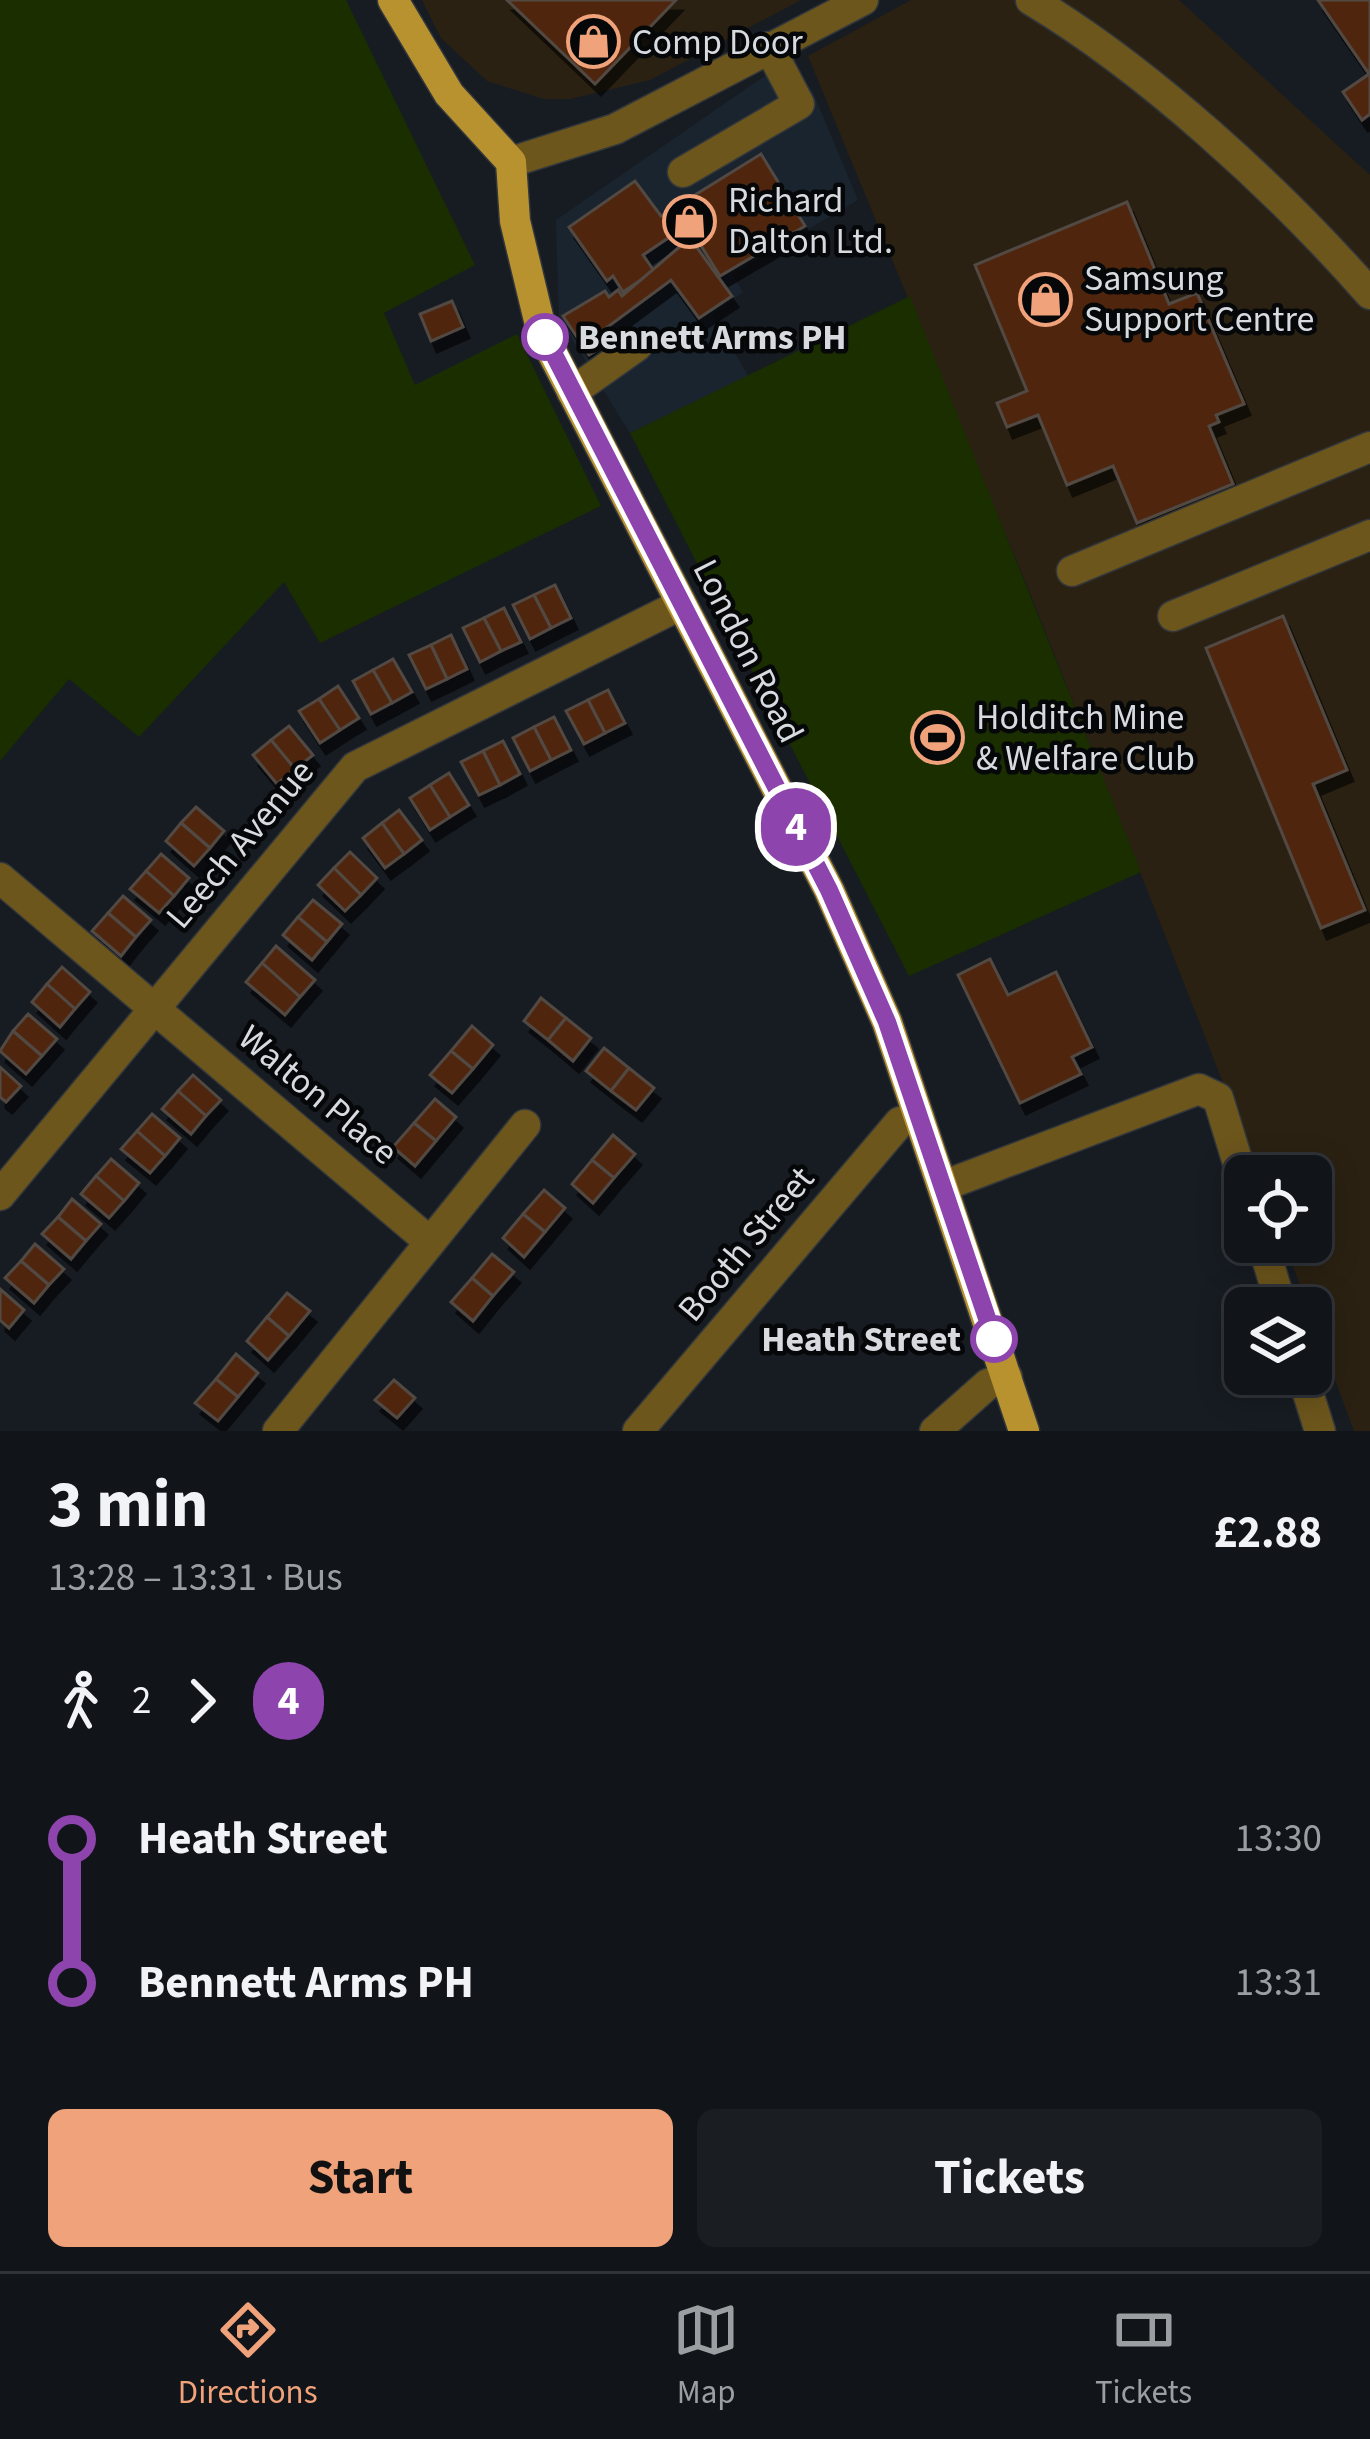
<!DOCTYPE html>
<meta charset="utf-8">
<style>
body{margin:0;font-family:"Source Sans 3",sans-serif;background:#1a1e23;color:#f1f3f6;height:100vh;display:flex;flex-direction:column;font-size:45px;white-space:nowrap}
*{box-sizing:border-box;margin:0}
p{font-size:39px;color:#9c9fa2}
.icon{flex:none;width:66px;height:66px;fill:none;stroke:currentColor;stroke-width:2;stroke-linecap:round;stroke-linejoin:round}
.map{position:relative;height:1431px;overflow:hidden}
.panel{display:flex;flex-direction:column;background:#11151a;flex:1}
.panel>*{flex:none}
.badge{padding:0 24px;border-radius:39px;font-size:42px;line-height:78px}
.fabs{position:absolute;left:1224px;top:1155px;display:grid;gap:24px}
.fabs a{display:grid;place-items:center;width:108px;height:108px;border-radius:18px;background:#11151a;box-shadow:0 6px 30px #0003,0 0 0 3px #303439;font-size:60px}
.map>.badge{position:absolute;translate:-50% -50%;box-shadow:0 0 0 6px #fff}
.legs{display:flex;align-items:center;gap:18px;height:132px;padding:0 48px;font-size:39px}
.legs p{margin-inline-start:auto}
.head{display:flex;align-items:center;justify-content:space-between;height:204px;padding:0 48px}
h1{font-size:66px;font-weight:700;line-height:90px}
.action{display:flex;gap:24px;margin-top:auto;padding:24px 48px}
.action a{flex:1;height:138px;border-radius:18px;background:#f0a27a;color:#111;font-size:48px;font-weight:700;line-height:138px;text-align:center}
.action a+a{background:#1a1e23;color:#f1f3f6}
ul{padding:0 48px;list-style:none}
li{display:flex;align-items:center;gap:42px;height:144px;font-size:45px}
li i{display:grid;place-items:center;width:18px;height:100%;margin:0 15px;background:currentColor}
li i::after{content:'';width:30px;height:30px;margin:-15px;border:9px solid;border-radius:50%;background:#11151a}
li p{margin-inline-start:auto}
li:first-child i{background:linear-gradient(#0000 50%,currentColor 0)}
li:last-child i{background:linear-gradient(currentColor 50%,#0000 0)}
.menu{display:flex;justify-content:space-around;align-items:center;height:168px;border-top:3px solid #303439;background:#11151a;font-size:33px;color:#9c9fa2}
.menu a{display:grid;justify-items:center;gap:6px}
.menu .active{color:#f0a27a}
.map>svg:first-child{display:block}
.built{fill:#1a242f}
.industrial{fill:#2a2112}
.green{fill:#1a2e00}
.building{fill:#50260f;stroke:#514843;stroke-width:3;filter:url(#shadow)}
.lines{fill:none;stroke-linecap:round;stroke-linejoin:round}
.minor-casing{stroke:#32373c;stroke-width:33}
.major-casing{stroke:#32373c;stroke-width:33}
.minor{stroke:#6d561c;stroke-width:30}
.major{stroke:#b99230;stroke-width:30}
.line-1-casing{stroke:#fff;stroke-width:27}
.line-1{stroke:#8e44ad;stroke-width:18}
.stop-1-dot{fill:#fff;stroke:#8e44ad;stroke-width:6}
.labels{text-anchor:middle;dominant-baseline:central;stroke-width:9;stroke-linejoin:round;paint-order:stroke}
.poi-label{font-size:36px;fill:#d7dbdf;stroke:#050709;text-anchor:start}
.stop-label{font-size:36px;font-weight:bold;fill:#d7dbdf;stroke:#050709;text-anchor:start}
.street-label{font-size:36px;fill:#d7dbdf;stroke:#050709}
</style>
<div class="map">
<svg width="1370" height="1431" viewBox="0 0 1370 1431">
<defs>
<filter id="shadow"><feDropShadow dx="6" dy="11" stdDeviation="0" flood-color="#0009"/></filter>
</defs>
<rect width="100%" height="100%" fill="#171c22"/>
<!-- built -->
<path class="built" d="M772,71L803,95L812,90L858,200L732,274L743,292L712,315L749,377L630,433L559,318L556,220Z"/>
<!-- industrial -->
<g class="industrial">
<path d="M422,0H801L650,80L570,99H544L487,81L441,38Z"/>
<path d="M911,0H1179L1370,175V1431H1354L1284,1242H1311V1176H1260L1034,603L808,56Z"/>
</g>
<!-- green -->
<g class="green">
<path d="M0,0H346L475,265L384,313L415,385L517,334L601,506L320,643L284,582L139,737L69,679L0,761Z"/>
<path d="M910,296L1141,872L909,976L630,433Z"/>
</g>
<!-- building -->
<g class="building">
<path d="M507,0H676L595,84Z"/>
<path d="M1318,0H1370V114L1362,120L1343,92L1369,74Z"/>
<path d="M761,154L805,226L720,276L693,233L679,241L674,234L643,255L654,271L623,292L613,276L607,281L569,227L635,181L661,216Z"/>
<path d="M1127,202L1169,304L1197,293L1244,404L1216,415L1219,422L1209,426L1233,484L1137,523L1113,466L1067,485L1038,415L1007,427L997,403L1027,391L975,265Z"/>
<path d="M690,238L732,296L699,318L671,280L606,328L614,339L589,355L563,316L605,291L609,297L618,290L622,296Z"/>
<path d="M452,301L463,327L431,341L420,314Z"/>
<path d="M555,585L571,618L551,628L534,595Z"/>
<path d="M534,595L551,628L530,639L513,605Z"/>
<path d="M504,608L521,642L501,651L484,618Z"/>
<path d="M1283,616L1347,770L1313,784L1365,910L1321,928L1206,648Z"/>
<path d="M484,618L501,651L480,662L463,628Z"/>
<path d="M451,635L467,669L447,679L431,645Z"/>
<path d="M431,645L447,679L426,689L409,655Z"/>
<path d="M393,659L412,692L392,703L373,670Z"/>
<path d="M373,670L392,703L371,714L353,681Z"/>
<path d="M338,686L359,718L340,730L319,699Z"/>
<path d="M608,690L625,723L605,733L588,700Z"/>
<path d="M319,699L340,730L320,743L299,711Z"/>
<path d="M588,700L605,733L584,744L566,711Z"/>
<path d="M554,717L571,750L551,760L534,727Z"/>
<path d="M289,726L313,755L295,769L271,740Z"/>
<path d="M534,727L551,760L530,771L513,738Z"/>
<path d="M271,740L295,769L277,784L253,755Z"/>
<path d="M503,741L520,774L500,785L483,751Z"/>
<path d="M483,751L500,785L479,795L461,762Z"/>
<path d="M449,773L469,805L450,817L430,785Z"/>
<path d="M430,785L450,817L430,830L410,798Z"/>
<path d="M196,807L224,831L210,848L181,823Z"/>
<path d="M399,810L422,840L404,854L382,823Z"/>
<path d="M181,823L210,848L194,866L166,841Z"/>
<path d="M382,823L404,854L385,868L363,838Z"/>
<path d="M350,852L377,878L361,895L334,868Z"/>
<path d="M161,854L189,878L174,896L146,871Z"/>
<path d="M334,868L361,895L345,911L318,885Z"/>
<path d="M146,871L174,896L159,913L130,889Z"/>
<path d="M123,896L151,920L136,937L108,913Z"/>
<path d="M313,900L342,924L327,942L298,917Z"/>
<path d="M108,913L136,937L121,956L92,931Z"/>
<path d="M298,917L327,942L312,960L283,935Z"/>
<path d="M276,946L315,980L300,997L262,963Z"/>
<path d="M990,959L1008,995L1056,972L1092,1047L1072,1057L1081,1074L1020,1103L958,975Z"/>
<path d="M262,963L300,997L285,1015L246,982Z"/>
<path d="M62,967L90,992L75,1009L47,984Z"/>
<path d="M47,984L75,1009L60,1027L32,1002Z"/>
<path d="M541,998L566,1018L548,1040L524,1021Z"/>
<path d="M28,1014L57,1039L42,1056L13,1031Z"/>
<path d="M566,1018L591,1038L573,1061L548,1040Z"/>
<path d="M472,1026L493,1045L473,1069L451,1051Z"/>
<path d="M13,1031L42,1056L26,1074L0,1051Z"/>
<path d="M604,1048L629,1068L611,1091L586,1071Z"/>
<path d="M451,1051L473,1069L452,1093L430,1075Z"/>
<path d="M0,1067L21,1086L6,1102L0,1097Z"/>
<path d="M629,1068L654,1088L636,1110L611,1091Z"/>
<path d="M193,1075L221,1100L206,1116L178,1091Z"/>
<path d="M178,1091L206,1116L191,1134L162,1109Z"/>
<path d="M435,1099L456,1117L436,1141L414,1123Z"/>
<path d="M152,1114L180,1138L165,1156L137,1131Z"/>
<path d="M414,1123L436,1141L415,1166L393,1147Z"/>
<path d="M137,1131L165,1156L150,1173L121,1149Z"/>
<path d="M613,1135L635,1154L614,1178L592,1160Z"/>
<path d="M111,1159L139,1183L124,1201L96,1176Z"/>
<path d="M592,1160L614,1178L593,1203L572,1184Z"/>
<path d="M96,1176L124,1201L109,1218L81,1194Z"/>
<path d="M544,1190L565,1208L545,1232L523,1214Z"/>
<path d="M72,1199L101,1224L86,1241L58,1217Z"/>
<path d="M523,1214L545,1232L524,1257L503,1238Z"/>
<path d="M58,1217L86,1241L71,1259L42,1234Z"/>
<path d="M35,1244L64,1269L49,1285L21,1261Z"/>
<path d="M492,1254L514,1272L493,1296L472,1278Z"/>
<path d="M21,1261L49,1285L34,1303L5,1278Z"/>
<path d="M472,1278L493,1296L473,1321L451,1302Z"/>
<path d="M0,1289L24,1310L9,1328L0,1320Z"/>
<path d="M287,1293L310,1311L289,1336L267,1317Z"/>
<path d="M267,1317L289,1336L268,1360L247,1341Z"/>
<path d="M236,1354L258,1373L238,1397L216,1379Z"/>
<path d="M216,1379L238,1397L218,1421L195,1403Z"/>
<path d="M394,1380L415,1398L397,1418L375,1400Z"/>
</g>
<g class="lines">
<defs>
<g id="minor">
<path d="M1031,0C1148,70 1280,191 1370,294"/>
<path d="M511,162L615,129L863,0"/>
<path d="M683,172L799,104L769,47"/>
<path d="M572,392L637,346"/>
<path d="M1072,571L1370,447"/>
<path d="M1173,616L1370,535"/>
<path d="M0,878L430,1242"/>
<path d="M943,1186L1199,1089L1218,1098L1245,1186"/>
<path d="M0,1195L355,767L680,605"/>
<path d="M1262,1242L1282,1308"/>
<path d="M1302,1374L1320,1431"/>
<path d="M278,1431L525,1125"/>
<path d="M638,1431L900,1122L919,1117"/>
<path d="M935,1431L988,1384L1007,1377"/>
</g>
<path id="major" d="M393,0L449,94L511,162L515,221L542,333L829,890L887,1022L1024,1431"/>
</defs>
<!-- minor casing -->
<use href="#minor" class="minor-casing"/>
<!-- major casing -->
<use href="#major" class="major-casing"/>
<!-- minor -->
<use href="#minor" class="minor"/>
<!-- major -->
<use href="#major" class="major"/>
</g>
<g class="lines">
<defs>
<path id="line-1" d="M545,337L829,890L887,1022L994,1339"/>
</defs>
<!-- line-1 casing -->
<use href="#line-1" class="line-1-casing"/>
<!-- line-1 -->
<use href="#line-1" class="line-1"/>
</g>
<!-- icons -->
<defs>
<symbol id="shop-ring" viewBox="-11 -11 22 22"><circle r="9.5" fill="#050709" stroke="#f0a27a" stroke-width="1.5"/><path d="M-5-2.5h2.3a2.7 3.5 0 0 1 5.4 0H5L5.5 6h-11ZM-1.5-2.5h3a1.5 2.3 0 0 0-3 0Z" fill="#f0a27a"/></symbol>
<symbol id="stadium-ring" viewBox="-11 -11 22 22"><circle r="9.5" fill="#050709" stroke="#f0a27a" stroke-width="1.5"/><path d="M0-5a6.5 5 0 1 0 0 10a6.5 5 0 1 0 0-10ZM-3.5-1.8h7v3.6h-7Z" fill="#f0a27a"/></symbol>
</defs>
<g fill-rule="evenodd">
<use href="#shop-ring" x="564" y="12" width="59" height="59"/>
<use href="#shop-ring" x="660" y="192" width="59" height="59"/>
<use href="#shop-ring" x="1016" y="270" width="59" height="59"/>
<use href="#stadium-ring" x="908" y="708" width="59" height="59"/>
</g>
<!-- markers -->
<g class="stop-1-dot">
<circle cx="545" cy="337" r="21"/>
<circle cx="994" cy="1339" r="21"/>
</g>
<g class="labels">
<!-- poi labels -->
<g class="poi-label">
<text x="632" y="42">Comp Door</text>
<text x="728" y="200">Richard<tspan x="728" dy="41">Dalton Ltd.</tspan></text>
<text x="1084" y="278">Samsung<tspan x="1084" dy="41">Support Centre</tspan></text>
<text x="976" y="717">Holditch Mine<tspan x="976" dy="41">&amp; Welfare Club</tspan></text>
</g>
<!-- stop labels -->
<g class="stop-label">
<text x="578" y="337">Bennett Arms PH</text>
<text x="961" y="1339" text-anchor="end">Heath Street</text>
</g>
<!-- street labels -->
<g class="street-label">
<text transform="translate(748 651) rotate(63)">London Road</text>
<text transform="translate(240 844) rotate(-50)">Leech Avenue</text>
<text transform="translate(318 1095) rotate(40)">Walton Place</text>
<text transform="translate(746 1244) rotate(-50)">Booth Street</text>
</g>
</g>
</svg>
<div class="fabs">
<a><svg class="icon" aria-label="locate" viewBox="0 0 24 24"><circle cx="12" cy="12" r="6"/><path d="M12 2v4M12 18v4M2 12h4M18 12h4"/></svg></a>
<a><svg class="icon" aria-label="layers" viewBox="0 0 24 24"><path d="M12 4l9 5-9 5-9-5zM3 14l9 5 9-5"/></svg></a>
</div>
<b class="badge" style="left:796px;top:827px;background:#8e44ad;color:#fff">4</b>
</div>
<section class="panel">
<div class="head"><div><h1>3 min</h1><p>13:28 – 13:31 · Bus</p></div><b>£2.88</b></div>
<div class="legs"><svg class="icon" aria-label="walk" viewBox="0 0 24 24"><circle cx="13" cy="4" r="2"/><path d="M13 8l-2 6 4 7M11 14l-3 7M7 12l3-4h3l4 4"/></svg>2<svg class="icon" aria-label="forward" viewBox="0 0 24 24"><path d="M9 5l7 7-7 7"/></svg><b class="badge" style="background:#8e44ad;color:#fff">4</b></div>
<ul>
<li><i style="color:#8e44ad"></i><b>Heath Street</b><p>13:30</p></li>
<li><i style="color:#8e44ad"></i><b>Bennett Arms PH</b><p>13:31</p></li>
</ul>
<div class="action"><a>Start</a><a>Tickets</a></div>
</section>
<nav class="menu">
<a class="active"><svg class="icon" aria-label="directions" viewBox="0 0 24 24"><path d="M12 3l9 9-9 9-9-9zM9 14v-3h6M13 9l2 2-2 2"/></svg>Directions</a>
<a><svg class="icon" aria-label="map" viewBox="0 0 24 24"><path d="M3 6l6-2 6 2 6-2v14l-6 2-6-2-6 2zM9 4v14M15 6v14"/></svg>Map</a>
<a><svg class="icon" aria-label="tickets" viewBox="0 0 24 24"><path d="M3 7h18v10H3zM15 7v10"/></svg>Tickets</a>
</nav>
